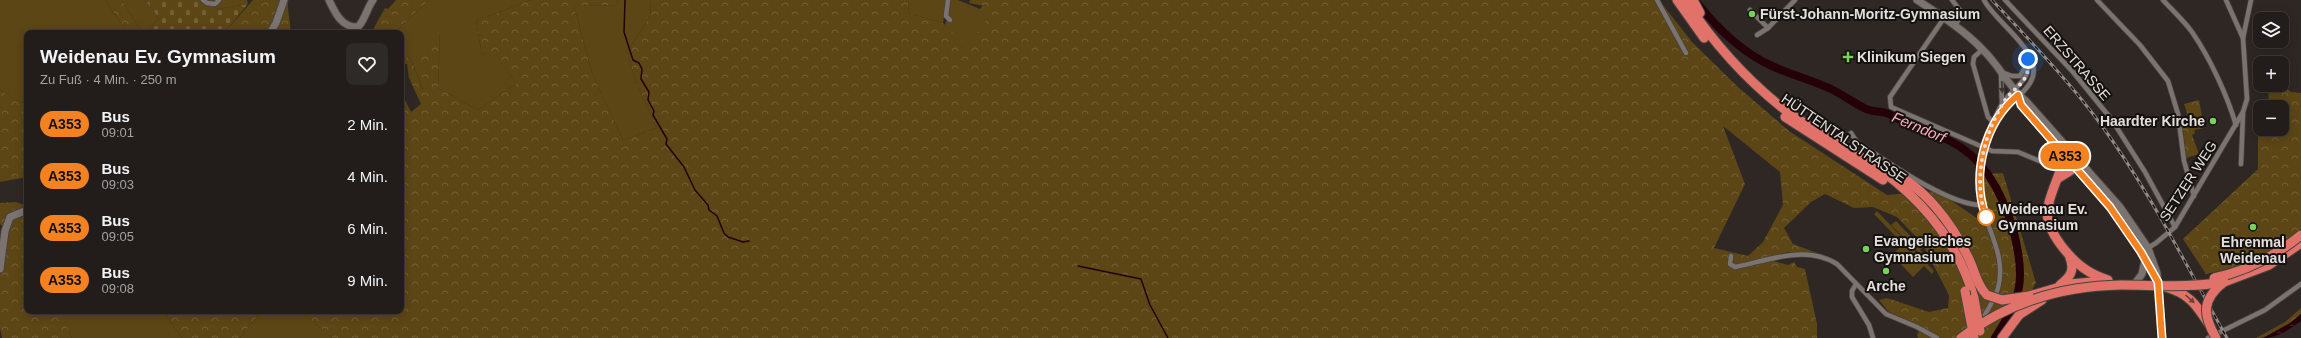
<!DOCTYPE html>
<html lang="de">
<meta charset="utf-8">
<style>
body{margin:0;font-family:Arial,sans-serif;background:#2e2a28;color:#f1f3f6;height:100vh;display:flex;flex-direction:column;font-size:15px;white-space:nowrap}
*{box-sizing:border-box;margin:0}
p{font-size:13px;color:#a2a2a3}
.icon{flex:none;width:22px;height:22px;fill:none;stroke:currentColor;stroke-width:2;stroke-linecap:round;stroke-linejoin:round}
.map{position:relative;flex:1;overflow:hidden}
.panel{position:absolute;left:24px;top:30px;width:380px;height:284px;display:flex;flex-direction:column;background:#221d1b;border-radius:8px;box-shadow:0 2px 10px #0003,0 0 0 1px #3f3b3a}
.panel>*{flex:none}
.badge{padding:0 8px;border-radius:13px;font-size:14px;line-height:26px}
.fabs{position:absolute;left:2253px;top:12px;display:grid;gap:8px}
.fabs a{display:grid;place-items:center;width:36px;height:36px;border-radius:8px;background:#221d1b;box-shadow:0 2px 10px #0003,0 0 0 1px #3f3b3a;font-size:20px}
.you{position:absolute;width:20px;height:20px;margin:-10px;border:3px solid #fff;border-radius:50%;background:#1a73e8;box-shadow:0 0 0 6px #1a73e833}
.map>.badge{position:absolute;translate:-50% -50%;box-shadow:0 0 0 2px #fff}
.round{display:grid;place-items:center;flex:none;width:42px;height:42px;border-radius:8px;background:#2e2a28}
.head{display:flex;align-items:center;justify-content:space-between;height:68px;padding:0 16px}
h1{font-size:19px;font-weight:700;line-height:30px}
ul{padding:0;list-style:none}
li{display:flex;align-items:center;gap:12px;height:52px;padding:0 16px}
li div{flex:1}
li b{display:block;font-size:15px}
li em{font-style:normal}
li .badge{min-width:44px;font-weight:700;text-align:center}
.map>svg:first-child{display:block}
.grass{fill:#5c4616}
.forest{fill:url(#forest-crowns);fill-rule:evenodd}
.cemetery{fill:url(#cemetery-stones)}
.water{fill:url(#water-ripples)}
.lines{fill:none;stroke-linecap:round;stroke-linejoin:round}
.stream{stroke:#260008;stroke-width:1.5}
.river{stroke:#260008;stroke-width:8}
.street-casing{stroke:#47423f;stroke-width:6}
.secondary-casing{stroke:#47423f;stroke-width:9}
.highway-casing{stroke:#47423f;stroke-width:11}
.street{stroke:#7b736f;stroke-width:4.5}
.secondary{stroke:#7b736f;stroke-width:7}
.highway{stroke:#e1726a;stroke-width:9}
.rail-casing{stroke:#908a87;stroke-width:3}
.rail{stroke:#14110f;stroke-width:1.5;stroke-dasharray:4.5;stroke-linecap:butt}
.highway-bridge-casing{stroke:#47423f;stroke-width:11;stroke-linecap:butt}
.highway-bridge{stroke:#e1726a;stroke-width:9}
.oneway{fill:#383331}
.oneway2{fill:#703d38}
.line-casing{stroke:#fff;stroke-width:9}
.line{stroke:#f58220;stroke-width:6}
.walk{stroke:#e4dfdd;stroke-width:4;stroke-dasharray:0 7.2}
.poi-dot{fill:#76d25a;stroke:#14110f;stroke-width:1.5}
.stop-dot{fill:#fff;stroke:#f58220;stroke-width:2}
.labels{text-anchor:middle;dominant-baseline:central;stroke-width:4;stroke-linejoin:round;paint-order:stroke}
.poi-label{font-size:14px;font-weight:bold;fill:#e4dfdd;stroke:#14110f;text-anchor:start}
.street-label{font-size:14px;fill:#e4dfdd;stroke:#14110f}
.stop-label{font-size:14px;font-weight:bold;fill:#e4dfdd;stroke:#14110f;text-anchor:start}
.water-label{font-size:15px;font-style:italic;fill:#ffabbb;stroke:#14110f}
</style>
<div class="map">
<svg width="2301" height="338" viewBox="0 0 2301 338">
<defs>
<pattern id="forest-crowns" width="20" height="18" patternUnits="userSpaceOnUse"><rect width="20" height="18" fill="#5c4616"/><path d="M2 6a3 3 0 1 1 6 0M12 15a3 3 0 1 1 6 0" fill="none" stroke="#736037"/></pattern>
<pattern id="cemetery-stones" width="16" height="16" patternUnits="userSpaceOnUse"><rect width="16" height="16" fill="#5c4616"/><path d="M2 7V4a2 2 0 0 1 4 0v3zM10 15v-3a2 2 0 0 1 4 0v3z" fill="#736037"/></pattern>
<pattern id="water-ripples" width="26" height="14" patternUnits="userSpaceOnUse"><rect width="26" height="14" fill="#260008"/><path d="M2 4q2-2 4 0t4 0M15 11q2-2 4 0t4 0" fill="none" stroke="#45252c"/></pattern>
</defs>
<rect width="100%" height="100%" fill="#2e2724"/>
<!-- grass -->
<g class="grass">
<path d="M0,0H105L128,33H27V105L7,95L0,89Z"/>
<path d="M122,0H145L159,18L145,33H142Z"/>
<path d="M202,0H247L248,4L218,9Z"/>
<path d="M429,0H531L476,21L482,55L494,50L516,84L478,110L438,88L440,31L424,92L411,59L401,56V33H394Z"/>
<path d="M618,0H651L650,16L627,52L636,82L657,128L623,140L592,73L574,6L617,5Z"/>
<path d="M909,0H947L943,23L908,13Z"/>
<path d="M951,0H958L980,9L987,0H1002L970,53L945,25Z"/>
<path d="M1877,211L1934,271L1932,274L1924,266L1913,277L1892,255L1903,244L1874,214Z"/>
<path d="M1896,221L1922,248L1920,250L1925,255L1923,257L1891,225Z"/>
<path d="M163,311L182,338H72L58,312Z"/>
<path d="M262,311H300L333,338H240Z"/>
</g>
<!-- forest -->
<g class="forest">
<path d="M105,0H122L142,33H128Z"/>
<path d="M253,0H287L291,33H224Z"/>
<path d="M396,0H429L394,33H371L385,8L388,9Z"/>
<path d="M531,0H618L617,5L574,6L592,73L623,140L657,128L636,82L627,52L650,16L651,0H909L908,13L943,23L967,46L996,8L969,3L970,0H1659L1692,42L1738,87L1789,131L1887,195L1937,191L1987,225L1983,202L1985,174L2003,173L2036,283L2004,338H1918L1917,335L1921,327L1889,312L1879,300L1887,298L1929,312L1948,308L1949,295L1922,243L1897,217L1873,207L1854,208L1825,194L1811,202L1784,228L1793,244L1828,257L1788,252L1763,258L1788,265L1794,262L1797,267L1805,269L1817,324V338H333L300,311H401V92L411,112L421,104L409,78L407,64L401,63V56L411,59L423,90L421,55L440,30L438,88L478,110L516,84L494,51L482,55L476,21ZM1723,126L1780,172L1783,205L1763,242L1748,256L1714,248L1745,184Z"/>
<path d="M2268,85L2285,87L2291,92L2301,93V229C2274,253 2242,267 2206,274L2183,239L2258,169V116H2260V129H2282V107H2269Z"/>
<path d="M0,89L7,95L27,105V177L0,182Z"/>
<path d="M2199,100L2204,128L2194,130L2195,133L2192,135L2199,154L2186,158L2182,119L2189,118L2184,104Z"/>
<path d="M16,202L27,206V311H59L72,338H2L0,328V275L5,229L0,224V203Z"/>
<path d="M2301,308V314C2289,324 2273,338 2256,338L2285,322Z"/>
<path d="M163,311H262L240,338H182Z"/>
</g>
<!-- cemetery -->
<path class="cemetery" d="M145,0H202L218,9L248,4L224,33H145L159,18Z"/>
<!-- water -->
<path class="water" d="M2301,314V321C2289,330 2277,338 2263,338L2290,323Z"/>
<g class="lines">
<!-- stream -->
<g class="stream">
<path d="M625,0L624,32L633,60L639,63L642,69L641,79L649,92L648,100L654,111L653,115L667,139L666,144L684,167L695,190L708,205L709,210L717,216L724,233L728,237L743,242L749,241"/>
<path d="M1078,266L1141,279L1150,305L1168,338"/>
</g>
<!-- river -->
<path class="river" d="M1698,4C1718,29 1743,53 1772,66C1791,75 1812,80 1831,89C1843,95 1854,103 1866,109C1873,112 1882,111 1889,114C1899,119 1909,125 1919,129C1929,134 1940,136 1950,141C1985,158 2004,197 2014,233C2026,281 2021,297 1995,338"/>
<defs>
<g id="street">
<path d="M203,0L207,3L215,4L219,0"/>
<path d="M948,0L946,16L950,20"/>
<path d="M1657,0L1686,53"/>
<path d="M1952,0L1962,13L1955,26"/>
<path d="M1984,0C1996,24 2048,54 2030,83C2023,95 2009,103 2000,114"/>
<path d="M2005,0L2073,72L2112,120L2145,172L2175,227"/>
<path d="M2097,0L2140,45L2168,81L2178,114L2184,161L2194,196"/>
<path d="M2163,0C2173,11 2184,21 2192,32C2210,58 2227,95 2236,125"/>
<path d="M2226,0L2243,38"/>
<path d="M1750,10L1768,28L1795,0"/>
<path d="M1944,18L1890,97L1891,107L1992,151L2018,152L2042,162L2050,163"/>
<path d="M358,27V33"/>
<path d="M1757,35L1768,28"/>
<path d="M1983,49L1974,57L1973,64L1988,117L1994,123"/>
<path d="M2004,73L2012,76H2020L2027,63"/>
<path d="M2001,74L2002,104"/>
<path d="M1851,133L1857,142C1885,160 1949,206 1982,205"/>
<path d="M2241,164L2243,114"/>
<path d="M2141,252L2156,243L2175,227L2243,112L2247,99L2243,38L2251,0"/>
<path d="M1731,256L1730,264L1735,267C1767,261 1805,244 1837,264L1886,314L1917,327L1937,338"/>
<path d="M1856,284L1852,291V297L1869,325L1873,338"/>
<path d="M1980,323C1986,312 1995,300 1998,288C2006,258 1990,235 1982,206C1978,191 1980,171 1982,155C1985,141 1995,116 2002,104C2016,82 2034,83 2027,51"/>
<path d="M2208,338L2265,310L2301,284"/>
</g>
<g id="secondary">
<path d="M329,0C335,13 342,28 358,27C365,20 367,8 373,0"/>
<path d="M1917,0C1940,15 1964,30 1983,50C1999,65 2010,89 2026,101L2120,207L2148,248L2157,273L2162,338"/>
<path d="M270,33L276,23L284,0"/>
<path d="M2018,95L2021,105L2110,207L2130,234L2157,281"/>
<path d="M0,269L5,231L10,217L27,210"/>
<path d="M2136,282L2142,274L2145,260"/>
</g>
<g id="highway">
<path d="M1677,0L1704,38"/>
<path d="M1685,0C1714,44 1747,81 1789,113C1815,131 1843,145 1869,162C1920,196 1957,239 1974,298"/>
<path d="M1693,0L1700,13"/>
<path d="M1785,117L1883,180"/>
<path d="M2057,147L2061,168"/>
<path d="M1885,169C1924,185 1952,223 1969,259C1975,271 1977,286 1987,295"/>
<path d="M2057,179L2070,171L2072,164L2061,168C2059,172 2059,175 2057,179C2045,211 2041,220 2064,249C2077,265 2089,274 2108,280"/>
<path d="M2224,282L2269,265L2301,243"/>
<path d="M2060,285C2070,277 2075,271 2070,258"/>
<path d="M2165,287C2188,293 2196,304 2208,323"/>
<path d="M2029,296L2070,284L2103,281"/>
<path d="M2002,338L2019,315L2042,300"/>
</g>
</defs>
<!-- street casing -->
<use href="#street" class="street-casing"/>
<!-- secondary casing -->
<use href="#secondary" class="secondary-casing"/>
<!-- highway casing -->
<use href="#highway" class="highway-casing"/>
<!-- street -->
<use href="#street" class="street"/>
<!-- secondary -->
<use href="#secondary" class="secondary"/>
<!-- highway -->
<use href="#highway" class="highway"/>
<defs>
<path id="rail" d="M1992,0C2030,41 2069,81 2102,126C2150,192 2187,267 2227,338"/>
</defs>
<!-- rail casing -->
<use href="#rail" class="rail-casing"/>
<!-- rail -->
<use href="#rail" class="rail"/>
<defs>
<g id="highway-bridge">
<path d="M2214,278C2247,271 2275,256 2301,235"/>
<path d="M1965,291L1974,338"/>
<path d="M1987,295L2002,300L2029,296"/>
<path d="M1974,298L1980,331"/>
<path d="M1961,338C2008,302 2062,286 2121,285C2156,285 2190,288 2224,282"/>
<path d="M2216,338C2203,315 2201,300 2224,282"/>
</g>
</defs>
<!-- highway-bridge casing -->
<use href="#highway-bridge" class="highway-bridge-casing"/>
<!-- highway-bridge -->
<use href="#highway-bridge" class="highway-bridge"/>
</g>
<!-- one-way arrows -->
<defs><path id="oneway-solid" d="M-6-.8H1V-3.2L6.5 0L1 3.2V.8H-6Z"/></defs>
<use class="oneway" href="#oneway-solid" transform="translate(2002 87) rotate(87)"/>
<use class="oneway2" href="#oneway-solid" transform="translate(2190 299) rotate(42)"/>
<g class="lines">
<defs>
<path id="line" d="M1986,217C1971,175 1984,123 2018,95L2021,105L2110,207L2141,252L2158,282L2162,338"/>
</defs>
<!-- line casing -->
<use href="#line" class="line-casing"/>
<!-- line -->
<use href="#line" class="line"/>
<!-- walk -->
<path class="walk" d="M1986,217C1973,181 1983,137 2002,105C2012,86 2031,85 2028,59"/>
</g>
<!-- markers -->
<g class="poi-dot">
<circle cx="1752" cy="14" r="4"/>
<path d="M1846 51h4v4h4v4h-4v4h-4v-4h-4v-4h4z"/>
<circle cx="2213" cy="121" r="4"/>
<circle cx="2253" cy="227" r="4"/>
<circle cx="1866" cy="249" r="4"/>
<circle cx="1886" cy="271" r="4"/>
</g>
<circle class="stop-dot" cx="1986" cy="217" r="8"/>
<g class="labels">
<!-- poi labels -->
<g class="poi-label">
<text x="1760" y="14">Fürst-Johann-Moritz-Gymnasium</text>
<text x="1857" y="57">Klinikum Siegen</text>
<text x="2205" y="121" text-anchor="end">Haardter Kirche</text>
<text x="1874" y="241">Evangelisches<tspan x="1874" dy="16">Gymnasium</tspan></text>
<text x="2253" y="242" text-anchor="middle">Ehrenmal<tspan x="2253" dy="16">Weidenau</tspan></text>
<text x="1886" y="286" text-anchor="middle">Arche</text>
</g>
<!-- street labels -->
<g class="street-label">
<text transform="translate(2077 63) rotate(49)">ERZSTRASSE</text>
<text transform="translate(1844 138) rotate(34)">HÜTTENTALSTRASSE</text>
<text transform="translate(2188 181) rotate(-57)">SETZER WEG</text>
</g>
<!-- stop labels -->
<g class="stop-label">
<text x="1998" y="209">Weidenau Ev.<tspan x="1998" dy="16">Gymnasium</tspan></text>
</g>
<!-- water labels -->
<g class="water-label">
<text transform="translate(1919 127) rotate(23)">Ferndorf</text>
</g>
</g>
</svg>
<div class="fabs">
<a><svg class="icon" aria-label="layers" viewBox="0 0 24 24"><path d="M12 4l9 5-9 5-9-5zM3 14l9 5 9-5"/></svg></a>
<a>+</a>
<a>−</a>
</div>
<div class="you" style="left:2028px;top:59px"></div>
<b class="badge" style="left:2065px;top:156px;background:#f58220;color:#111">A353</b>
<section class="panel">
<div class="head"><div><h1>Weidenau Ev. Gymnasium</h1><p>Zu Fuß · 4 Min. · 250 m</p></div><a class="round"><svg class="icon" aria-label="heart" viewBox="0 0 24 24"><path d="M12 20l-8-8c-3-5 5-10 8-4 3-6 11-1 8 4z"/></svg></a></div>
<ul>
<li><span class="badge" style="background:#f58220;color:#111">A353</span><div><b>Bus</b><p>09:01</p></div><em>2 Min.</em></li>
<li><span class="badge" style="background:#f58220;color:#111">A353</span><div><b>Bus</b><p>09:03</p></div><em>4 Min.</em></li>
<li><span class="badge" style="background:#f58220;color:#111">A353</span><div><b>Bus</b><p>09:05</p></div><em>6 Min.</em></li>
<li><span class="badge" style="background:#f58220;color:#111">A353</span><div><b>Bus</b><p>09:08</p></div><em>9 Min.</em></li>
</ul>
</section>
</div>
